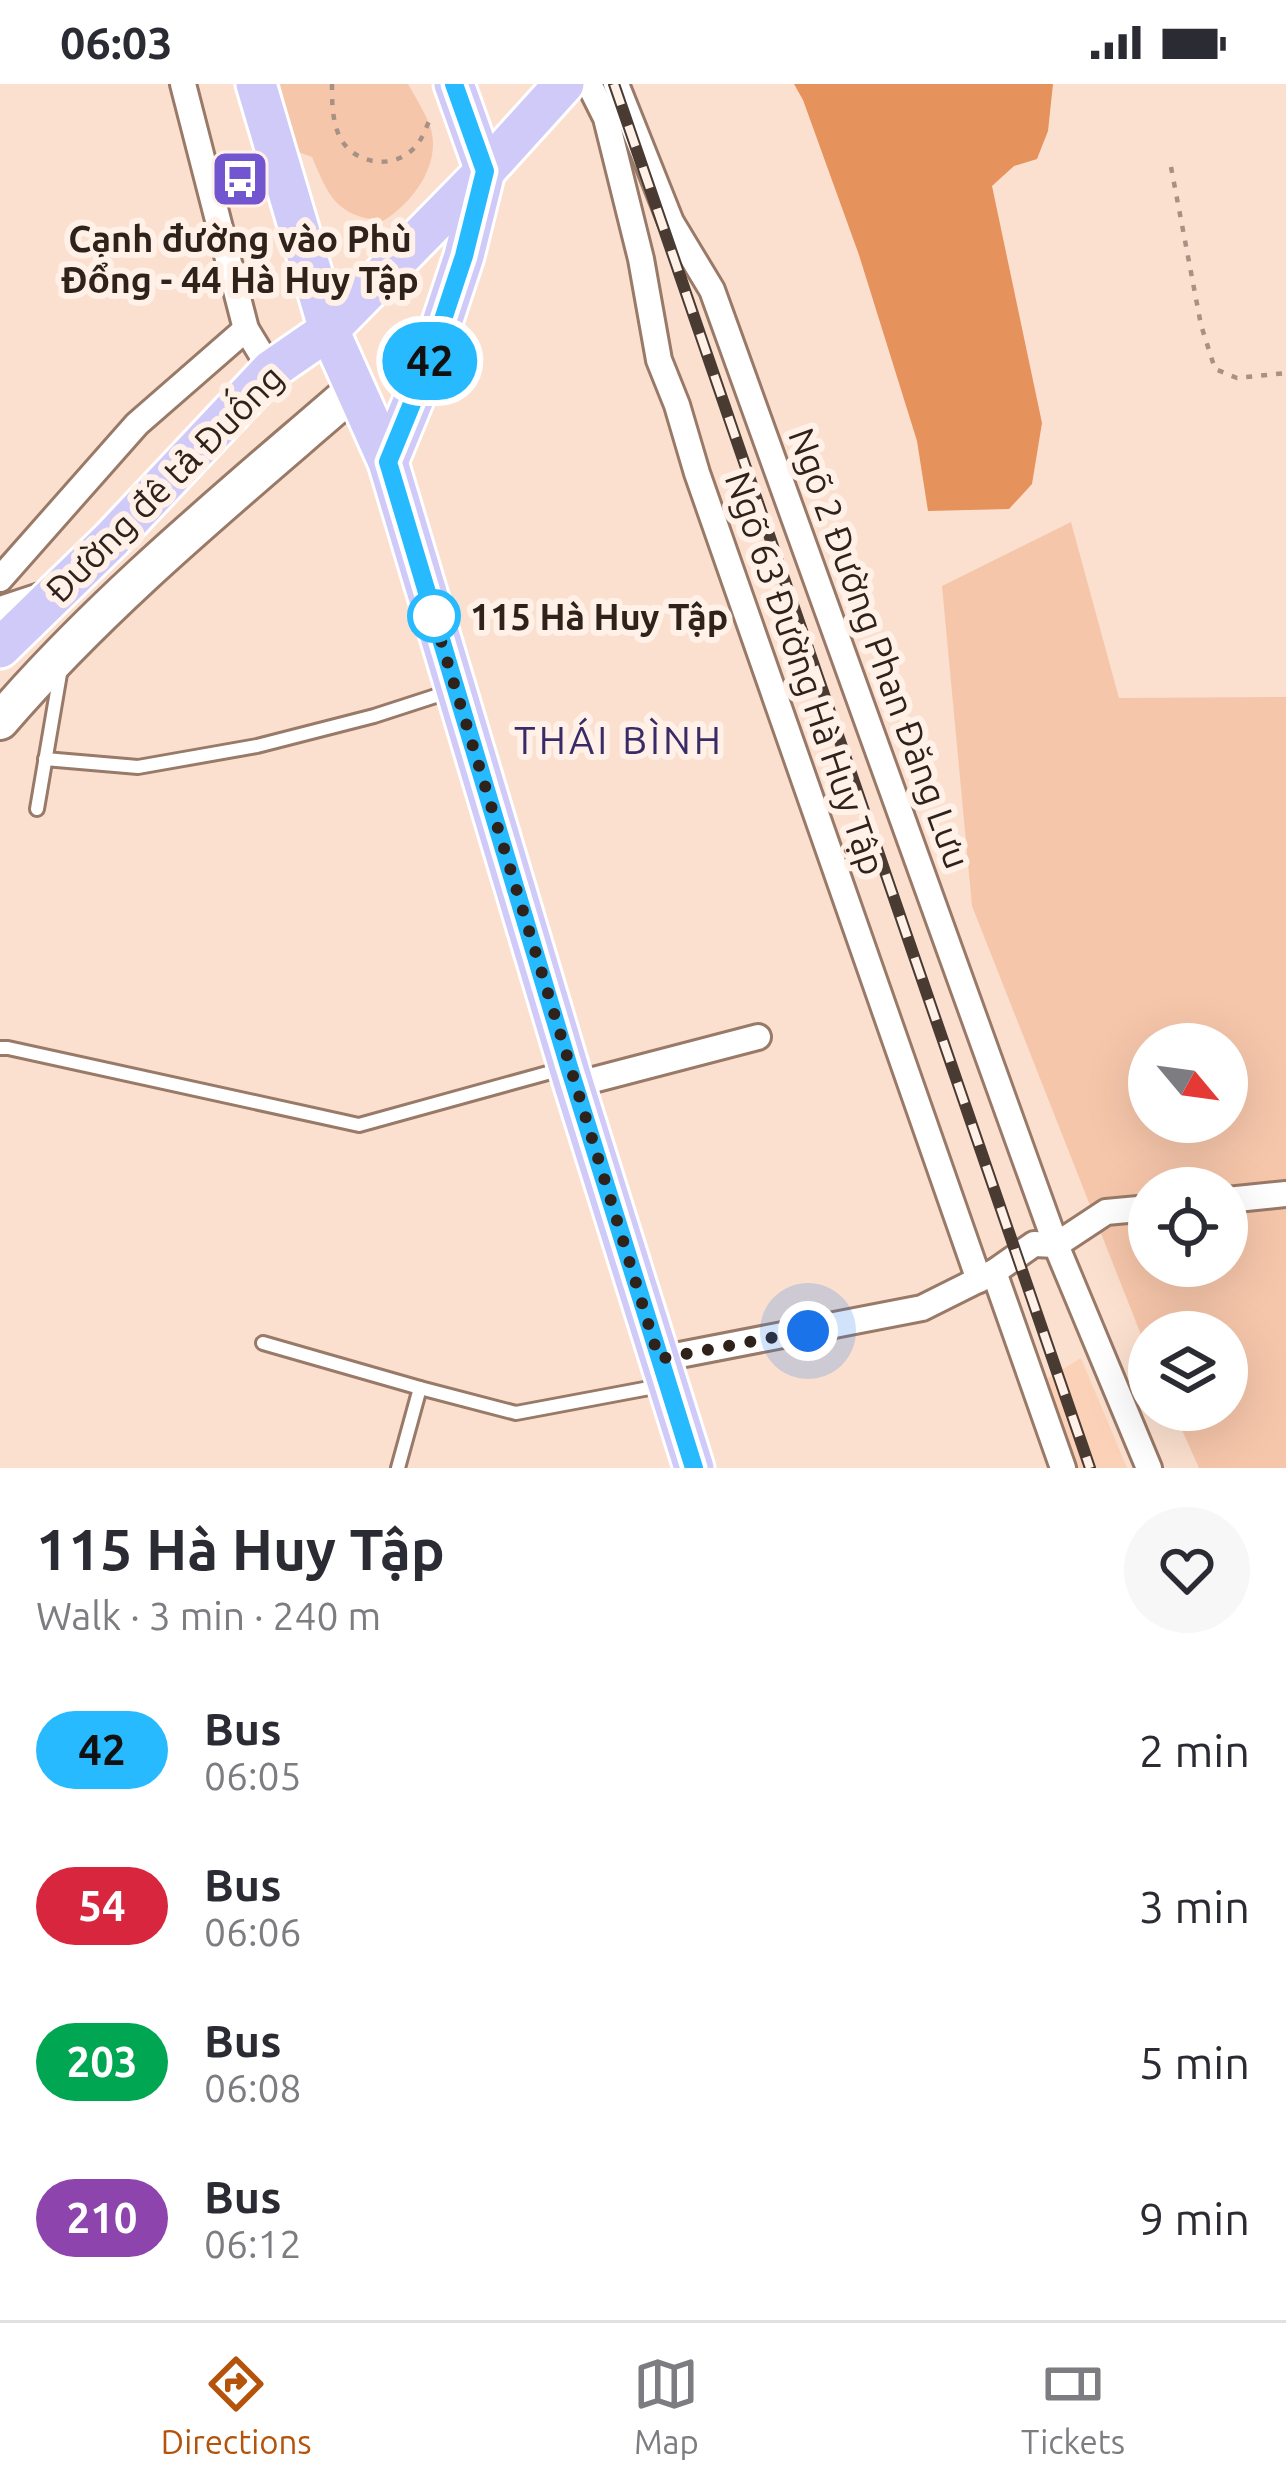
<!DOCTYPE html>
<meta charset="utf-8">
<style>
body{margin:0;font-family:Ubuntu,sans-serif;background:#f7f7f7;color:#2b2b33;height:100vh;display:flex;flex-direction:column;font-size:45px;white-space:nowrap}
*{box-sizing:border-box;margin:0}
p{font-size:39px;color:#7c7c81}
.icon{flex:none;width:66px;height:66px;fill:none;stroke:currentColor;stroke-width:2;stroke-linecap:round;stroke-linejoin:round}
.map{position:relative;height:1384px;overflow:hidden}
.drawer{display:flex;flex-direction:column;background:#fff;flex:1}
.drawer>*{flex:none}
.badge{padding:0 24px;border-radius:39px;font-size:42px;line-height:78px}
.needle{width:78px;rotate:119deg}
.tools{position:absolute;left:1128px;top:939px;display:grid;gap:24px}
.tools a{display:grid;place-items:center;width:120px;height:120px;border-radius:50%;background:#fff;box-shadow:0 12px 48px #0002;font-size:60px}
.you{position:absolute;width:60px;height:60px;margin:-30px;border:9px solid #fff;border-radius:50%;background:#1a73e8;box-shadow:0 0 0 18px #1a73e833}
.map>.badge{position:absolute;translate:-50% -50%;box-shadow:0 0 0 6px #fff}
.round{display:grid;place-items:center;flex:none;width:126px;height:126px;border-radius:63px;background:#f7f7f7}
.summary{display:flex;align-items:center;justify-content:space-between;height:204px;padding:0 36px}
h1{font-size:57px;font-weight:700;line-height:90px}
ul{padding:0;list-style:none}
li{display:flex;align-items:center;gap:36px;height:156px;padding:0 36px}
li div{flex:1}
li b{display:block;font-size:45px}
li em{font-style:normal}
li .badge{min-width:132px;font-weight:700;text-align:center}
.status{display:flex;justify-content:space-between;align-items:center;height:84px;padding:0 60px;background:#fff;direction:ltr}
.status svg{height:33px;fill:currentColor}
.menu{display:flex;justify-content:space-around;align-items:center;height:168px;border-top:3px solid #e1e1e2;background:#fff;font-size:33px;color:#7c7c81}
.menu a{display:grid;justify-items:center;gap:6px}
.menu .selected{color:#b45309}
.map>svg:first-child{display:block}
.built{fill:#fbd1b8}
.green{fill:#f6c6aa;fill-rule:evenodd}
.water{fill:#e6925d}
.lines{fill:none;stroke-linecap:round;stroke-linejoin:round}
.lane-casing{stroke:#997967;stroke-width:18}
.street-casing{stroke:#997967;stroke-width:30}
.secondary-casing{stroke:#997967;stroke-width:42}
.primary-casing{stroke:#fff;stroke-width:45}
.path{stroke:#a79184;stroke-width:4.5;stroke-dasharray:6 9;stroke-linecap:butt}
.lane{stroke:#fff;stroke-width:12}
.street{stroke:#fff;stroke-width:24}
.secondary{stroke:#fff;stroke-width:36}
.primary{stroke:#d0caf8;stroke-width:39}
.rail-casing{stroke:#493a32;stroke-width:12}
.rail{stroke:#fff0e8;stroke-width:8;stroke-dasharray:22;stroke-linecap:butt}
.line-casing{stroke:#fff;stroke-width:27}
.line{stroke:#27baff;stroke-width:18}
.walk{stroke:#2f221b;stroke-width:12;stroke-dasharray:0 21.6}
.stop-dot{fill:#fff;stroke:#27baff;stroke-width:6}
.labels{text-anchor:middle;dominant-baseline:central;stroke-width:12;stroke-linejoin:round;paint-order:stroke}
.poi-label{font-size:36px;font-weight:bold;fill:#2f221b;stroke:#fff0e8}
.street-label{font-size:36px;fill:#2f221b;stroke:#fff0e8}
.stop-label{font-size:36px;font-weight:bold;fill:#2f221b;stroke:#fff0e8;text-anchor:start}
.neighbourhood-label{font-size:39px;letter-spacing:3px;fill:#382b66;stroke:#fff0e8}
</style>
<div class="status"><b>06:03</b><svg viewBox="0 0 49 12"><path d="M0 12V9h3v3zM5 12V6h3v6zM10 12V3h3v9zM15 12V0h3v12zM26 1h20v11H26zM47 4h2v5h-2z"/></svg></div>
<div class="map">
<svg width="1286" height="1384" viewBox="0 0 1286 1384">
<rect width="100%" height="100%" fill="#fce0cf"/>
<!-- built -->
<path class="built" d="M1081,1274L1127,1384H1073L1045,1296Z"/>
<!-- green -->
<g class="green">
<path d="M280,0H408C416,14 426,30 431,45C441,82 412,119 383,137C336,132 329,113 312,73L298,68Z"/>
<path d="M1071,438L1119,614L1286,613V1384H1199L1173,1326H1227V1248H1149V1271L972,822L942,502ZM1149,960H1227V1038H1149ZM1149,1104H1227V1182H1149Z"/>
</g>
<!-- water -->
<path class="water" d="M794,0H1053L1048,47L1037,75L1014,82L992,102L1042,339L1032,400L1009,425L928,427L917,357L859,171L803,16Z"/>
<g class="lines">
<defs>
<g id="lane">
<path d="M45,675L138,683L257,662L374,632L448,608"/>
<path d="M37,725L61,584"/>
<path d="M0,964H8L359,1041L562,985"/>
<path d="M263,1259L420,1304L516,1329L660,1302"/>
<path d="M398,1384L420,1304"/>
</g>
<g id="street">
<path d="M183,0L246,245L271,286"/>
<path d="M589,0L606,34L641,175L659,276L677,321L697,389L979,1196"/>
<path d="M616,0L671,138L712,206L1056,1161L1149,1384"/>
<path d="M0,495L137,340L246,245"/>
<path d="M0,525L49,509"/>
<path d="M574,1001L758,953"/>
<path d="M1227,1116L1286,1110"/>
<path d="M1056,1161L1106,1128L1149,1124"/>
<path d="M994,1188L1063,1384"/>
<path d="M659,1275L922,1224L994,1188L1034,1160L1056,1161"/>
</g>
<path id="secondary" d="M0,637C106,514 233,411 355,305"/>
<g id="primary">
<path d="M256,0L329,246L388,378L574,1001L694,1384"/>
<path d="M388,378L429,278L464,172L485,87L454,0"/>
<path d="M0,564L112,455L271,286L329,246L485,87L564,0"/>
</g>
</defs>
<!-- lane casing -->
<use href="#lane" class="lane-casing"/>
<!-- street casing -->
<use href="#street" class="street-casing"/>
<!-- secondary casing -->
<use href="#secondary" class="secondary-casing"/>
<!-- primary casing -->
<use href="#primary" class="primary-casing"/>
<!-- path -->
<g class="path">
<path d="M332,0C332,17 332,33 338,49C349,78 388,87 411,67C422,58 425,45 431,33"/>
<path d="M1171,83L1201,241L1215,285L1237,294L1286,289"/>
</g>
<!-- lane -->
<use href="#lane" class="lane"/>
<!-- street -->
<use href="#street" class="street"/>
<!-- secondary -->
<use href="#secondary" class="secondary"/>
<!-- primary -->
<use href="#primary" class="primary"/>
<defs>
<path id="rail" d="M614,0L1090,1384"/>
</defs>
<!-- rail casing -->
<use href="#rail" class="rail-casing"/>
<!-- rail -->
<use href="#rail" class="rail"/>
</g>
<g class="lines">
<defs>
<path id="line" d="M454,0L485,87L464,172L429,278L388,378L569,983L694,1384"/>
</defs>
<!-- line casing -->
<use href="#line" class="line-casing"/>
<!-- line -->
<use href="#line" class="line"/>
<!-- walk -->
<path class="walk" d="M434,532L428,514L659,1275L808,1247"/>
</g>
<!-- icons -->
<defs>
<symbol id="bus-square" viewBox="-11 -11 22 22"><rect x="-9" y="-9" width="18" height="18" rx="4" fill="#7256d0" stroke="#fff0e8"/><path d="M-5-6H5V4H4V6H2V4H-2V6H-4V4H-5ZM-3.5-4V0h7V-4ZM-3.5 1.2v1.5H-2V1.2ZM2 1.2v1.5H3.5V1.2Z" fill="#fff"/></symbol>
</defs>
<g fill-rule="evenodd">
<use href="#bus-square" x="207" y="62" width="66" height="66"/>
</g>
<!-- markers -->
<circle class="stop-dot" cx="434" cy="532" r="24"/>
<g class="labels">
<!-- poi labels -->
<g class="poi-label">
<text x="240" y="154">Cạnh đường vào Phù<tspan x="240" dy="41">Đổng - 44 Hà Huy Tập</tspan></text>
</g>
<!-- street labels -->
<g class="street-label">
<text transform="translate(164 399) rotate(-45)">Đường đê tả Đuống</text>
<text transform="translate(880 564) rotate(70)">Ngõ 2 Đường Phan Đăng Lưu</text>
<text transform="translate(806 589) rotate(71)">Ngõ 63 Đường Hà Huy Tập</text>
</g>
<!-- stop labels -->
<g class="stop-label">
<text x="470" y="532">115 Hà Huy Tập</text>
</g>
<!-- neighbourhood labels -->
<g class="neighbourhood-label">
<text x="619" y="655">THÁI BÌNH</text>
</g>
</g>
</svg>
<div class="tools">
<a><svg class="needle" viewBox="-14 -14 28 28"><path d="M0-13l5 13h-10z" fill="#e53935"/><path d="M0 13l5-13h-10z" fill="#7c7c81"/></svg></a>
<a><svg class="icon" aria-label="locate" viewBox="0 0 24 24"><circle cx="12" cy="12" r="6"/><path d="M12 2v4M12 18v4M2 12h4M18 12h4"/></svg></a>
<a><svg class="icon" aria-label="layers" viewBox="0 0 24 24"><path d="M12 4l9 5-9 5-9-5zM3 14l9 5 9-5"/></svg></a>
</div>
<div class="you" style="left:808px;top:1247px"></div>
<b class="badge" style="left:430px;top:277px;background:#27baff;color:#111">42</b>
</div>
<section class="drawer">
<div class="summary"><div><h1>115 Hà Huy Tập</h1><p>Walk · 3 min · 240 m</p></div><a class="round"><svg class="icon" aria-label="heart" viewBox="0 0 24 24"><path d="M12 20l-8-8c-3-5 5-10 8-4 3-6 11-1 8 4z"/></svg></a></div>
<ul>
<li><span class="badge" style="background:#27baff;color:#111">42</span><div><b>Bus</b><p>06:05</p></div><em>2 min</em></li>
<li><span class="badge" style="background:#d7263d;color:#fff">54</span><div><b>Bus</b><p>06:06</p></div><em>3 min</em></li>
<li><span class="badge" style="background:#00a651;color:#fff">203</span><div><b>Bus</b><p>06:08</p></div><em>5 min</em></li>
<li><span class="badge" style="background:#8e44ad;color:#fff">210</span><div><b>Bus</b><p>06:12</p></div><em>9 min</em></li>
</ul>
</section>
<nav class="menu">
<a class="selected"><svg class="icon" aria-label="directions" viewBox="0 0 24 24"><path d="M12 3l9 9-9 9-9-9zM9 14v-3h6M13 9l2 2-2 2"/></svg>Directions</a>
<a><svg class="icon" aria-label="map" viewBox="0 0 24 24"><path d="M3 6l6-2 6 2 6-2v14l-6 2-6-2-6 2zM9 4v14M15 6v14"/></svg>Map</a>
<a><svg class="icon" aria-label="tickets" viewBox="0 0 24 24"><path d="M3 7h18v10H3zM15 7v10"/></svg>Tickets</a>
</nav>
